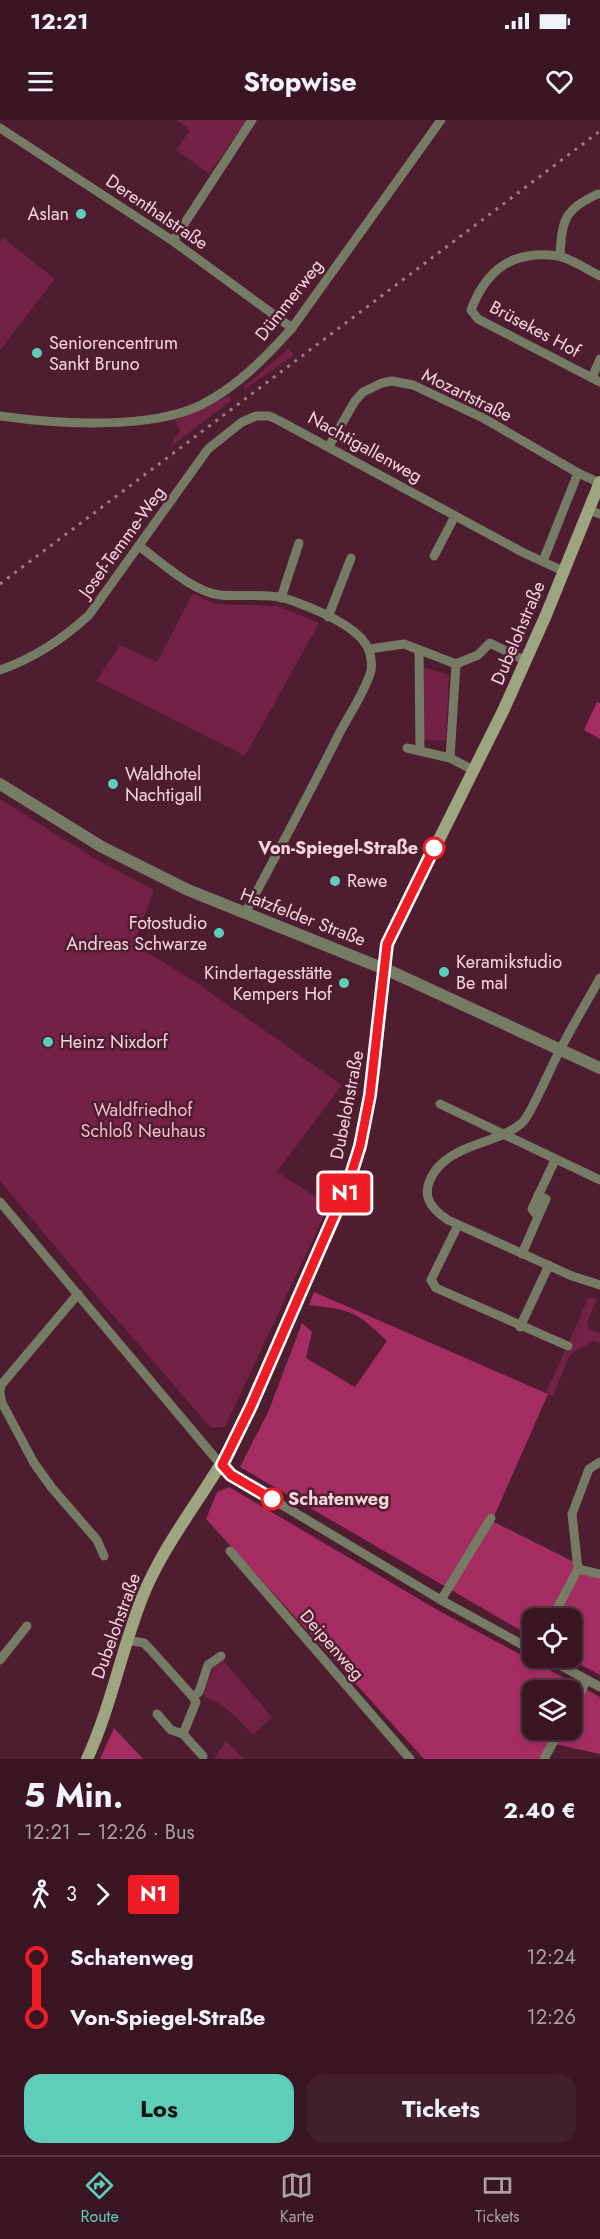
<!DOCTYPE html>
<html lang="de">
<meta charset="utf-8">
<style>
body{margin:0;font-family:Jost,sans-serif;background:#411f2c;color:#f1f3f6;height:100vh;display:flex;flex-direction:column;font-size:22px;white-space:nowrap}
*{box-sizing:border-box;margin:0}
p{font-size:20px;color:#ab9fa6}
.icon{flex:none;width:33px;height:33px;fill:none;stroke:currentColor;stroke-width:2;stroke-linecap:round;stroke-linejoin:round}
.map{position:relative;height:1639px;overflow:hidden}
.sheet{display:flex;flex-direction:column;background:#3a1624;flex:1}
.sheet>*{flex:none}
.badge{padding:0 12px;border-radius:4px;font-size:21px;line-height:39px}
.tools{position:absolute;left:522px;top:1488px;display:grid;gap:12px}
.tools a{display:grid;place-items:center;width:60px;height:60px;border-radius:12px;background:#3a1624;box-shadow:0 3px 9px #0003,0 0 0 2px #543541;font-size:30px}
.map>.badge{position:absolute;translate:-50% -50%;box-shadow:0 0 0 3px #fff}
.legs{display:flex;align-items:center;gap:9px;height:66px;padding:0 24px;font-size:20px}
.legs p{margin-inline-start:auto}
.head{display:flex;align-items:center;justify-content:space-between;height:102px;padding:0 24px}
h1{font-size:33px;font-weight:700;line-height:45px}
.cta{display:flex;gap:12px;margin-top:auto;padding:12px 24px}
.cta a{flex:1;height:69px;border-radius:18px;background:#5eceb8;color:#111;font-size:24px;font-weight:700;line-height:69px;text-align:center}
.cta a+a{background:#411f2c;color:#f1f3f6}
ul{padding:0 24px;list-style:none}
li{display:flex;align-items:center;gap:21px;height:60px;font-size:22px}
li i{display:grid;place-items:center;width:9px;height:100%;margin:0 8px;background:currentColor}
li i::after{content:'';width:15px;height:15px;margin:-8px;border:4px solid;border-radius:50%;background:#3a1624}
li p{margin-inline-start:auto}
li:first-child i{background:linear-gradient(#0000 50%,currentColor 0)}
li:last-child i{background:linear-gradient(currentColor 50%,#0000 0)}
.status{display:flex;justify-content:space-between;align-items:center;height:42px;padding:0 30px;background:#3a1624;direction:ltr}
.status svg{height:16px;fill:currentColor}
header{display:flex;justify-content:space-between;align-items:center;height:78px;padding:0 24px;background:#3a1624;font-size:27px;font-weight:700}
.menu{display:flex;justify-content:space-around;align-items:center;height:84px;border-top:2px solid #543541;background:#3a1624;font-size:16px;color:#ab9fa6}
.menu a{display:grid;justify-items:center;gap:3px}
.menu .on{color:#5eceb8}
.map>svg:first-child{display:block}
.green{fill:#732144}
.forest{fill:#a62d62;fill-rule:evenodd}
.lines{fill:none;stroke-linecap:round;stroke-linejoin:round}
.minor{stroke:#757b64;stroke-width:9}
.tertiary{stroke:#757b64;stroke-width:12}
.secondary{stroke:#9ca480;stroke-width:12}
.rail{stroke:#a17887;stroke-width:3;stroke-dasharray:3 6;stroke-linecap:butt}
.line-1-casing{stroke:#fff;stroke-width:14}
.line-1{stroke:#ee1c25;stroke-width:9}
.poi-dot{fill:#5eceb8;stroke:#4e1d30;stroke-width:2}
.stop-1-dot{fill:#fff;stroke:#ee1c25;stroke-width:3}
.labels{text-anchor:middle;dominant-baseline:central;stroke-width:5;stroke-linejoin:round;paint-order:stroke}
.street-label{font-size:18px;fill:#f6d5df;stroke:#4e1d30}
.poi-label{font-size:18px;fill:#f6d5df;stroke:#4e1d30;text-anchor:start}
.stop-label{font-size:18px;font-weight:bold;fill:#f6d5df;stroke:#4e1d30;text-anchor:end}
.park-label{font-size:18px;fill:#f9bace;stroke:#4e1d30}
</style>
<div class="status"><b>12:21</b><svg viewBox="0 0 49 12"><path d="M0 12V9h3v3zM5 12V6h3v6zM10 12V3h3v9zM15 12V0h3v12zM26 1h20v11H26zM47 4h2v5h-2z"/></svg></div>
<header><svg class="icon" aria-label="menu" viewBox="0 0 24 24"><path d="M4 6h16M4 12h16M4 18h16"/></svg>Stopwise<svg class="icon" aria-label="heart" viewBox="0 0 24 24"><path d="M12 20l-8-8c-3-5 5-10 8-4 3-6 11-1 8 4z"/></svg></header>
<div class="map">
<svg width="600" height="1639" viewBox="0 0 600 1639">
<rect width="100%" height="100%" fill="#4e1d30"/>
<!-- green -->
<g class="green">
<path d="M176,0H247L209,54L176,30L190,10Z"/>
<path d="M3,118L55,159L0,230V121Z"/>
<path d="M288,229L294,235L245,269L244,267Z"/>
<path d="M229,276L232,280L170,327L180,310L175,300Z"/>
<path d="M193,473L215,484L277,486L319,503L245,636L96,561L120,525L157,542Z"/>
<path d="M423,547L449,555L446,621L422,620Z"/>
<path d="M0,679L94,738L154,770L134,824L197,863L342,965L277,1052L329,1085L225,1307L211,1308L94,1173L0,1061Z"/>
<path d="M589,1177L597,1179L587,1202L589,1209L600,1213V1223L594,1221L570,1234L553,1276L546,1273Z"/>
<path d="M222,1539L272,1597L253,1615C237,1598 225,1584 203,1576L214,1546Z"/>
<path d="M226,1621L244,1639H214Z"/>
</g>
<!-- forest -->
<g class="forest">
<path d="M597,582L600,583V619L584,610Z"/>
<path d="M314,1172L548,1274L492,1401L600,1455V1555L568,1538H572V1498H532V1517L240,1347L269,1290L302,1203L312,1212L306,1238L355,1267L387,1221C356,1191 352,1190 309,1185Z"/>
<path d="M229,1367L441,1492L600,1577V1634L550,1623L542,1639H424L206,1399L217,1372ZM532,1570H572V1610H532Z"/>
<path d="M114,1608L143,1639H100Z"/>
</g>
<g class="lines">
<!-- minor -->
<g class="minor">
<path d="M0,8L173,121L292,208"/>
<path d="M173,121L252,0"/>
<path d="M560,136C562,100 564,89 598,74"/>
<path d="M600,156C587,150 571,138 558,136C513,129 486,150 471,190L478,199L600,262"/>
<path d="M592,258L600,239"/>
<path d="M0,296C56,304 150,310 201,285C237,267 266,237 292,208L441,0"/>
<path d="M329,326L355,281L363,272L382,263L392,261L413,265L485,299L578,353L600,363"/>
<path d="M588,390L600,394"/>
<path d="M139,426C161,442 193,472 220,475C244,477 270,472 293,481C315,489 358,506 368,528C371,534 372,545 371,551C364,574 349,594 338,616C308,676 277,734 245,793"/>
<path d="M434,436L455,396"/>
<path d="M543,441L578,353"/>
<path d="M281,478L299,423"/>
<path d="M328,497L351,438"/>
<path d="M369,529L404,524L456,544L478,535L490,523L526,541"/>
<path d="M419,531L420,631"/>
<path d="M0,550C32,539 64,518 89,495L208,329L242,302L256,296H269L278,300L522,432L563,451"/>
<path d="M407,628L450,638L473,650"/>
<path d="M450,638L456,544"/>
<path d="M600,858C587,882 572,906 560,930C552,944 531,995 522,1003C497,1024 456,1023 435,1051C420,1073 428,1087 448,1100L572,1156L600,1165"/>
<path d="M440,984L600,1060"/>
<path d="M0,1082L227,1352L441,1480L532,1530"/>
<path d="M538,1097L546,1079L538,1075"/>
<path d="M458,1105L431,1160L436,1168L568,1226"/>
<path d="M522,1134L538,1097L532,1089L555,1040"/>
<path d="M520,1207L549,1145"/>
<path d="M0,1271L1,1265L78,1174"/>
<path d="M0,1273L2,1283L34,1343L52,1368L97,1420L104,1436"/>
<path d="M230,1431L410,1639"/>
<path d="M578,1449L600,1454"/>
<path d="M441,1480L491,1398"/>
<path d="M552,1498L578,1449L572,1394L589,1349L600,1342"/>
<path d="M127,1520L144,1523L150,1529L193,1577L196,1582L183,1614"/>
<path d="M547,1538L600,1567"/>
<path d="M0,1540L27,1506"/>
<path d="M193,1577L199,1572L208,1545L221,1536"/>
<path d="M572,1589L587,1560"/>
<path d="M157,1594L171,1610L183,1614L203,1636"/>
<path d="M544,1639L560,1610"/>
</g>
<!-- tertiary -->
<path class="tertiary" d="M0,664L102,727L188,770L392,852L600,948"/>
<!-- secondary -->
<path class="secondary" d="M87,1639C111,1587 121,1531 142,1478C165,1420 208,1371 237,1316L337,1093L360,1026L374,951L387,824L504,589L546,495L600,362"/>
<!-- rail -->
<path class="rail" d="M0,464L600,11"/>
</g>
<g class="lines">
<defs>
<path id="line-1" d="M272,1379L231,1355L222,1345L251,1286L348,1064L360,1026L370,975L387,824L434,728"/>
</defs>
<!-- line-1 casing -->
<use href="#line-1" class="line-1-casing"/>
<!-- line-1 -->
<use href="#line-1" class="line-1"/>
</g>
<!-- markers -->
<g class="poi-dot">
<circle cx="81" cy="94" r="6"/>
<circle cx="37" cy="233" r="6"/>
<circle cx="113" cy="664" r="6"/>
<circle cx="335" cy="761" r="6"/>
<circle cx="219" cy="813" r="6"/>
<circle cx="444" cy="852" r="6"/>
<circle cx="344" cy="863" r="6"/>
<circle cx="48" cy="922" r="6"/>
</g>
<g class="stop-1-dot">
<circle cx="434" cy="728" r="10"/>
<circle cx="272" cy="1379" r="10"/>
</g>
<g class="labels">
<!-- street labels -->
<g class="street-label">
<text transform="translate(157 92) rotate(34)">Derenthalstraße</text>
<text transform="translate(289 180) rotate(-52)">Dümmerweg</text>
<text transform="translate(535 209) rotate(28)">Brüsekes Hof</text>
<text transform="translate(467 275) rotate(26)">Mozartstraße</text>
<text transform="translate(365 327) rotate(29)">Nachtigallenweg</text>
<text transform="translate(122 422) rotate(-54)">Josef-Temme-Weg</text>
<text transform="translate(518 513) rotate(-67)">Dubelohstraße</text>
<text transform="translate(303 797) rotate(21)">Hatzfelder Straße</text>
<text transform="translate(347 985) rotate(-79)">Dubelohstraße</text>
<text transform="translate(116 1506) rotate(-70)">Dubelohstraße</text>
<text transform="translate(332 1525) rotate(49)">Deipenweg</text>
</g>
<!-- poi labels -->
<g class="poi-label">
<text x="69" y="94" text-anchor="end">Aslan</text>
<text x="49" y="223">Seniorencentrum<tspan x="49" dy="21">Sankt Bruno</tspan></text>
<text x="125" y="654">Waldhotel<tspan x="125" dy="21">Nachtigall</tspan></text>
<text x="347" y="761">Rewe</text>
<text x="207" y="803" text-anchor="end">Fotostudio<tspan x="207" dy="21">Andreas Schwarze</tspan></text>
<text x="456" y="842">Keramikstudio<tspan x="456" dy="21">Be mal</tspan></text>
<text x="332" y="853" text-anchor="end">Kindertagesstätte<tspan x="332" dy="21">Kempers Hof</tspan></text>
<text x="60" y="922">Heinz Nixdorf</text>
</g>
<!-- stop labels -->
<g class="stop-label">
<text x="418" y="728">Von-Spiegel-Straße</text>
<text x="288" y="1379" text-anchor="start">Schatenweg</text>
</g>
<!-- park labels -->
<g class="park-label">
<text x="143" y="990">Waldfriedhof<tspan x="143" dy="21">Schloß Neuhaus</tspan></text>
</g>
</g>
</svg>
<div class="tools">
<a><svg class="icon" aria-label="locate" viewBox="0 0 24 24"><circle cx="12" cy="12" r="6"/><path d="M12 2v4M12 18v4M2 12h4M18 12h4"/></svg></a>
<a><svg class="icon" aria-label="layers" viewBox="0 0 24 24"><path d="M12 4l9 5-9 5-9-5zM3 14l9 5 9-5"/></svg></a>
</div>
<b class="badge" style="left:345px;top:1073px;background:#ee1c25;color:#fff">N1</b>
</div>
<section class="sheet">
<div class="head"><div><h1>5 Min.</h1><p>12:21 – 12:26 · Bus</p></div><b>2.40 €</b></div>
<div class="legs"><svg class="icon" aria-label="walk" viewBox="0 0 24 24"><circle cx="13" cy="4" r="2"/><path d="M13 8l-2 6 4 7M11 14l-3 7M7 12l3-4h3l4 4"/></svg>3<svg class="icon" aria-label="forward" viewBox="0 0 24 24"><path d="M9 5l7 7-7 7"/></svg><b class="badge" style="background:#ee1c25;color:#fff">N1</b></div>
<ul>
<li><i style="color:#ee1c25"></i><b>Schatenweg</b><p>12:24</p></li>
<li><i style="color:#ee1c25"></i><b>Von-Spiegel-Straße</b><p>12:26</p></li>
</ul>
<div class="cta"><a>Los</a><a>Tickets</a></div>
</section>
<nav class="menu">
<a class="on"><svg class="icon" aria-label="directions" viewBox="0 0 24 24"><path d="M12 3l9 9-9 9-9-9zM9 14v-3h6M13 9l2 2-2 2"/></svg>Route</a>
<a><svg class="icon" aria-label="map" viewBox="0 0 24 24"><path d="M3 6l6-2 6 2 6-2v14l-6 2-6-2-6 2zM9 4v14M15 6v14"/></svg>Karte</a>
<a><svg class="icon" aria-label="tickets" viewBox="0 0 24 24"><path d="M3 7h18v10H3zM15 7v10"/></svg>Tickets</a>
</nav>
